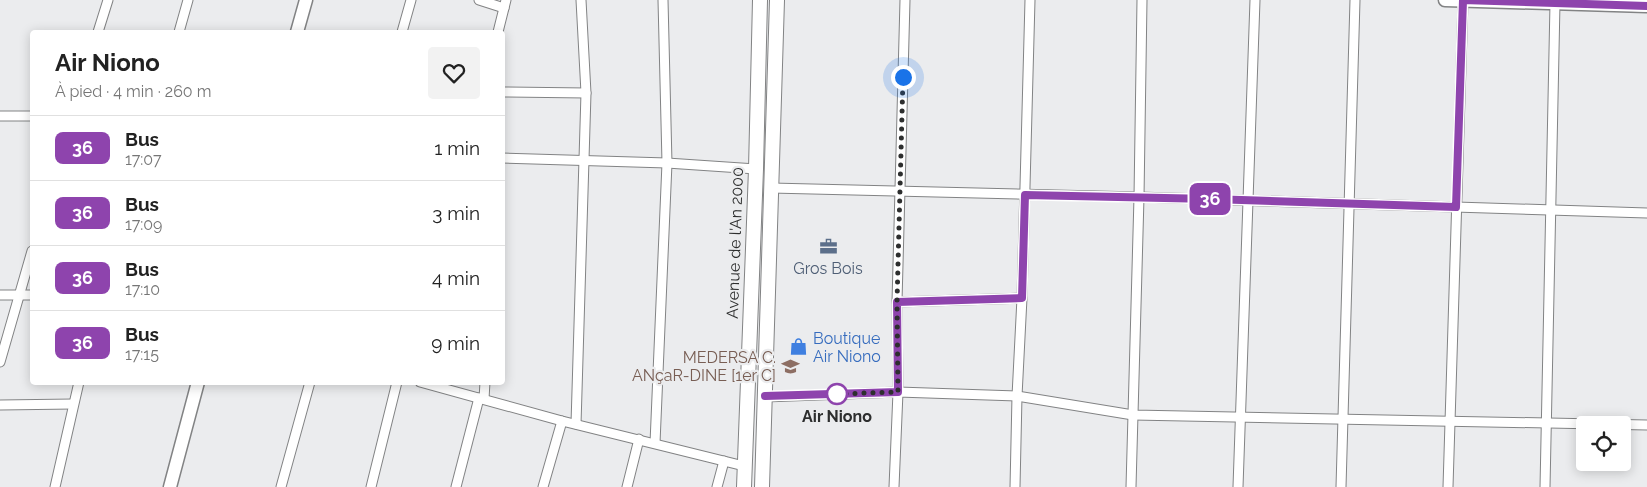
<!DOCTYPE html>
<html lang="fr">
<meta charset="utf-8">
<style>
body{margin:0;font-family:Raleway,sans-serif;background:#f2f2f2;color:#222;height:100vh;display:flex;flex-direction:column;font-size:19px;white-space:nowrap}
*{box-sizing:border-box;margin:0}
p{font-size:16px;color:#767676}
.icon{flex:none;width:28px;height:28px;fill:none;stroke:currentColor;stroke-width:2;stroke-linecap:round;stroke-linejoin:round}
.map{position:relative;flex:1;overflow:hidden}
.panel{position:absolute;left:30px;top:30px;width:475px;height:355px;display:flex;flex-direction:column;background:#fff;border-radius:5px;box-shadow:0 2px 12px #0003}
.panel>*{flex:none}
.badge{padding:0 10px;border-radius:8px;font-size:18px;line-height:32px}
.controls{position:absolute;left:1576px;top:416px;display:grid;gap:10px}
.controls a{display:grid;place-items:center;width:55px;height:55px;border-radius:5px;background:#fff;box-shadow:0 2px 12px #0003;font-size:25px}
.you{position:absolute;width:25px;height:25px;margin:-12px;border:4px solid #fff;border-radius:50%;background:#1a73e8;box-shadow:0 0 0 8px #1a73e833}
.map>.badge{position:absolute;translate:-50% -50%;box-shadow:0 0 0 2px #fff}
.round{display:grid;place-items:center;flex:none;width:52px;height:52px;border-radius:5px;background:#f2f2f2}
.headline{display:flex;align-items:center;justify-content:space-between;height:85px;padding:0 25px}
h1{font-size:24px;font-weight:700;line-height:38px}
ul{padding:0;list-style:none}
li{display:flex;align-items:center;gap:15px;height:65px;padding:0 25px;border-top:1px solid #e0e0e0}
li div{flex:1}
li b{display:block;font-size:19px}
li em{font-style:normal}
li .badge{min-width:55px;font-weight:700;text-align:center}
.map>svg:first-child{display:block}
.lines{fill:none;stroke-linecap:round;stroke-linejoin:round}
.street-casing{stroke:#828384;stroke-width:11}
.secondary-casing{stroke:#828384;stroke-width:15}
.primary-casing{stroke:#828384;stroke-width:16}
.street{stroke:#fff;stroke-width:9}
.secondary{stroke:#fff;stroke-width:12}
.primary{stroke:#fff;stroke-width:14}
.line-casing{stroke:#fff;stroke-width:11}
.line{stroke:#8e44ad;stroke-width:8}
.walk{stroke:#2d2e2e;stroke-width:5;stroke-dasharray:0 9}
.stop-dot{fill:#fff;stroke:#8e44ad;stroke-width:2.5}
.labels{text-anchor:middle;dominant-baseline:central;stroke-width:4.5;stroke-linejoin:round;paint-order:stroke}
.street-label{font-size:16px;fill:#2d2e2e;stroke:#ebecee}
.service-label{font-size:16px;fill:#4e5e75;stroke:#ebecee}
.shop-label{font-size:16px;fill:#366cbe;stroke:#ebecee;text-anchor:start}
.education-label{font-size:16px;fill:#785e54;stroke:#ebecee;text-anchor:end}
.stop-label{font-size:16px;font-weight:bold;fill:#2d2e2e;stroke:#ebecee}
</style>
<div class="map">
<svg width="1647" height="487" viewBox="0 0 1647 487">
<rect width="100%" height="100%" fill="#ebecee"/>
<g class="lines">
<defs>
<g id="street">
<path d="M479,0L504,8"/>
<path d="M98,32L108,0"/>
<path d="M179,32L188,0"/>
<path d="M402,32L411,0"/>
<path d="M498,32L506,0"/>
<path d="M502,92L586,93"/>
<path d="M0,116H32"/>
<path d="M502,158L667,163L756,169"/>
<path d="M771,188L1139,197L1647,213"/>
<path d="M0,295H32"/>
<path d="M897,302L1022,298"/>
<path d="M0,362L32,251"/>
<path d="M420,382L562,421L744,466"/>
<path d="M765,397L898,392L1017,396L1133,415L1647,425"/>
<path d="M484,399L485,382"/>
<path d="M0,405L73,404"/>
<path d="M576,424L586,93L581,0"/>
<path d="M655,443L667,163L663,0"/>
<path d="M55,487L79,382"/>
<path d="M281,487L310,382"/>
<path d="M371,487L397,382"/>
<path d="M456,487L479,398"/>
<path d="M543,487L562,421"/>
<path d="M627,487L639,439"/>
<path d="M717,487L724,461"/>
<path d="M894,487L898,392L897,302L905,0"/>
<path d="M1015,487L1017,396L1022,298L1030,0"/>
<path d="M1131,487L1139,197L1142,0"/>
<path d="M1238,487L1255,0"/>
<path d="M1341,487L1355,0"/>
<path d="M1448,487L1463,1"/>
<path d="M1545,487L1555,3"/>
</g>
<g id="secondary">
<path d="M1445,0L1647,6"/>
<path d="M297,32L306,0"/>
<path d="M170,487L198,382"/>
</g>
<g id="primary">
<path d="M744,487L756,169L760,0"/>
<path d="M762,487L777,0"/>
</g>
</defs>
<!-- street casing -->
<use href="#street" class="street-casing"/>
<!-- secondary casing -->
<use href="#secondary" class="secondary-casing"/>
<!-- primary casing -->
<use href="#primary" class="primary-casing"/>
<!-- street -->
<use href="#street" class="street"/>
<!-- secondary -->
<use href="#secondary" class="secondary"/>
<!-- primary -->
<use href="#primary" class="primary"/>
</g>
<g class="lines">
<defs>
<path id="line" d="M765,396L898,392L897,302L1022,298L1025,195L1211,199L1456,207L1463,0L1647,6"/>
</defs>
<!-- line casing -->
<use href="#line" class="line-casing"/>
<!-- line -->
<use href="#line" class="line"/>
<!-- walk -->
<path class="walk" d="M837,394L898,392L897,302L903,77"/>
</g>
<!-- icons -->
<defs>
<symbol id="office-bare" viewBox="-9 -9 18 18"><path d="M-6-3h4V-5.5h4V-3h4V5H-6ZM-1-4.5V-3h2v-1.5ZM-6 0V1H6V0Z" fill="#5c6f8a" stroke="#ebecee" stroke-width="2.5" paint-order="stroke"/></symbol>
<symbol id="shop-bare" viewBox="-9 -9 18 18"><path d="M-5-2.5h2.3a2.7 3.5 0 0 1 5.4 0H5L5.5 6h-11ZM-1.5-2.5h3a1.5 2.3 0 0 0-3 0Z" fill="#3f7fe0" stroke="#ebecee" stroke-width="2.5" paint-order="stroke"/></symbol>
<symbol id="school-bare" viewBox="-9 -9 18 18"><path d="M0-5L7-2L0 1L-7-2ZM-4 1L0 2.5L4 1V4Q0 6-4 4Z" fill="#8d6e63" stroke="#ebecee" stroke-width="2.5" paint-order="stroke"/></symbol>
</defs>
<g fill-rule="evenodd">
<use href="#office-bare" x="816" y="234" width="25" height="25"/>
<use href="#shop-bare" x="786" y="334" width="25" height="25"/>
<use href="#school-bare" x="778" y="354" width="25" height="25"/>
</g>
<!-- markers -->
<circle class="stop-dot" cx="837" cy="394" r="10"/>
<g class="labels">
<!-- street labels -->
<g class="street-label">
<text transform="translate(735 243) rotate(-88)">Avenue de l'An 2000</text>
</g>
<!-- service labels -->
<g class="service-label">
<text x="828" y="268">Gros Bois</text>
</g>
<!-- shop labels -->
<g class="shop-label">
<text x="813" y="338">Boutique<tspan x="813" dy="18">Air Niono</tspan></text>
</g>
<!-- education labels -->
<g class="education-label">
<text x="776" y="357">MEDERSA C.<tspan x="776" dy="18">ANçaR-DINE [1er C]</tspan></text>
</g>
<!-- stop labels -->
<g class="stop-label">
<text x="837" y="416">Air Niono</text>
</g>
</g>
</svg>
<div class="controls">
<a><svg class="icon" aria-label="locate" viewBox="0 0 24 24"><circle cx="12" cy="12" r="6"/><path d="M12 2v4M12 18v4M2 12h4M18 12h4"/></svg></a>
</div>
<div class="you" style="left:903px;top:77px"></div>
<b class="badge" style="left:1210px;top:199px;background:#8e44ad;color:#fff">36</b>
<section class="panel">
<div class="headline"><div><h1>Air Niono</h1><p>À pied · 4 min · 260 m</p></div><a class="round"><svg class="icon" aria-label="heart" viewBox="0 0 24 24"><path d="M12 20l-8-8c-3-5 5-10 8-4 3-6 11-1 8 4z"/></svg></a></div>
<ul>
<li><span class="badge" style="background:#8e44ad;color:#fff">36</span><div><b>Bus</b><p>17:07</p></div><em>1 min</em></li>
<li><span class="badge" style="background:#8e44ad;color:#fff">36</span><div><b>Bus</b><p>17:09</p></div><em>3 min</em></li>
<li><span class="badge" style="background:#8e44ad;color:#fff">36</span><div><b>Bus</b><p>17:10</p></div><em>4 min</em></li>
<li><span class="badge" style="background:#8e44ad;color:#fff">36</span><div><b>Bus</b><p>17:15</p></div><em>9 min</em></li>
</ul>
</section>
</div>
